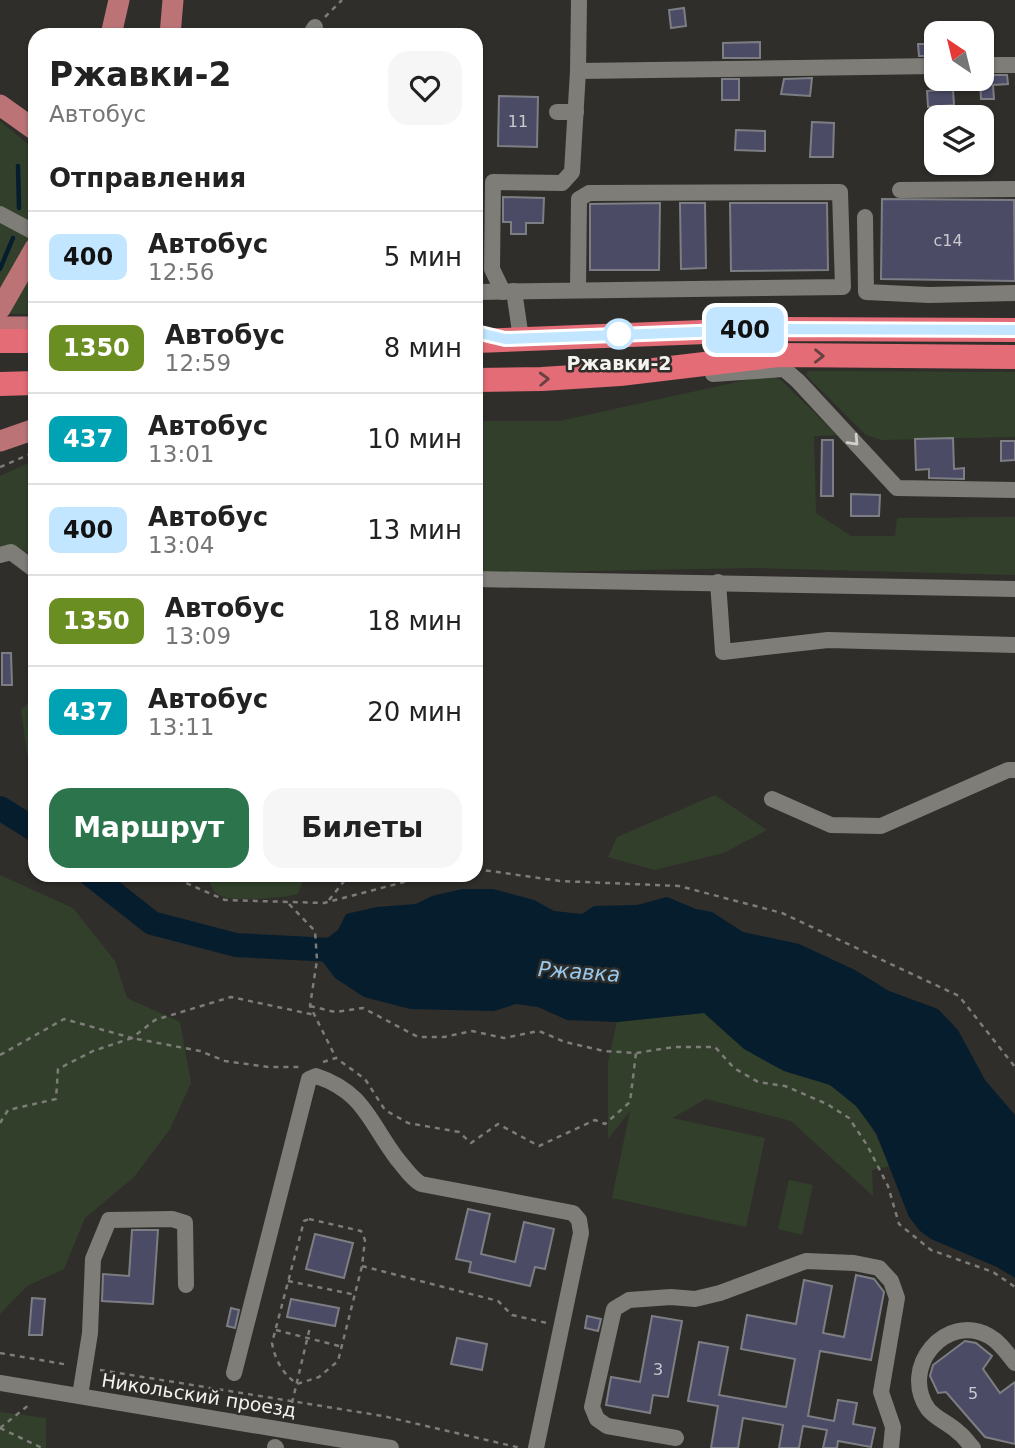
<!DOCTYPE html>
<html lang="ru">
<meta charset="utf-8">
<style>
body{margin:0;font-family:"DejaVu Sans",sans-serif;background:#f6f6f6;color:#222;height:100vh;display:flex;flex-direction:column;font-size:26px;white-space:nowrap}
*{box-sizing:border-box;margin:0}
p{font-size:23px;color:#767676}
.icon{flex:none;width:38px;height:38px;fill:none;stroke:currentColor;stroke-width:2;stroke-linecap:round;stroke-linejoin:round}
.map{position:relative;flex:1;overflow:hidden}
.details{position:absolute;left:28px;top:28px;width:455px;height:854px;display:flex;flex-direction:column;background:#fff;border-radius:21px;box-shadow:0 2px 5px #0004}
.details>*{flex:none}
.badge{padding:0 14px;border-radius:10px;font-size:24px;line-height:46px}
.needle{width:46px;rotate:325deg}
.tools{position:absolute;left:924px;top:21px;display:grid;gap:14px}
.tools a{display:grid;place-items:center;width:70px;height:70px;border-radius:14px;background:#fff;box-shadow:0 2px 5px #0004;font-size:35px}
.map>.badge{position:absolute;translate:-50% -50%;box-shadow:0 0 0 4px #fff}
h2{padding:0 21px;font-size:26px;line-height:63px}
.round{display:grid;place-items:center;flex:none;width:74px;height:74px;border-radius:21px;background:#f6f6f6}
.headline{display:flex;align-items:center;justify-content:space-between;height:119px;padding:0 21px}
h1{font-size:33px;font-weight:800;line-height:52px}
.cta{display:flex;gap:14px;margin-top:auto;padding:14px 21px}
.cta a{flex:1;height:80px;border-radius:21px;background:#2b744c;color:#fff;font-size:28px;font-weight:800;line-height:80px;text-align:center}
.cta a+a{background:#f6f6f6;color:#222}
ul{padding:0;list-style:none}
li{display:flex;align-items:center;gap:21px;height:91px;padding:0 21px;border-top:2px solid #e0e0e0}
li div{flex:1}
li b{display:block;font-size:26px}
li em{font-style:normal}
li .badge{min-width:77px;font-weight:700;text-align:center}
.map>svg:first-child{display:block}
.green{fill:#32402b}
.water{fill:#061d2e}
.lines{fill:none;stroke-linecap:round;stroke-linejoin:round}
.stream{stroke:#061d2e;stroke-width:4.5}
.river{stroke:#061d2e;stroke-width:24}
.building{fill:#4b4b66;stroke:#7d7e83;stroke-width:2}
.path{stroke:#7d7c78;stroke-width:2.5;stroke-dasharray:5 5;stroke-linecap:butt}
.minor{stroke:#7e7d77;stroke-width:16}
.major{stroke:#bb7376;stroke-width:21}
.highway{stroke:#e36c76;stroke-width:24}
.oneway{stroke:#654141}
.oneway2{stroke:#d1d0cc}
.line-casing{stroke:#fff;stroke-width:16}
.line{stroke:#c2e6ff;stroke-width:10}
.stop-dot{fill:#fff;stroke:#c2e6ff;stroke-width:3.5}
.labels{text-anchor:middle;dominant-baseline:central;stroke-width:5;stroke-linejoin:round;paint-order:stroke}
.number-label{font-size:16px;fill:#cac9ce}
.stop-label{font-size:19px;font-weight:bold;fill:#f4f3f0;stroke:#2f2e2a}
.street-label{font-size:19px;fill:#f4f3f0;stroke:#2f2e2a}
.water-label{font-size:21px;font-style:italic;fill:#98c9ef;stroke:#2f2e2a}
</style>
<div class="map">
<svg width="1015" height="1448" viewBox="0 0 1015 1448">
<rect width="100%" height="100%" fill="#2f2e2a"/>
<!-- green -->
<g class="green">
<path d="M0,121L35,150V314H0Z"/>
<path d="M808,371L1015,372V437L881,440L866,435L806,375Z"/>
<path d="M768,375L781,380L837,435L814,436L816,513L851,536H895L897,518L1015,517V575L754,568L476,573V421H560Z"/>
<path d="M35,460V558L15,545L0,549V476Z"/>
<path d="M35,696V763L27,754L21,710Z"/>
<path d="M715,795L767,830L724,853L654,870L608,857L617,837Z"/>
<path d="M0,875L73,908L115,961L127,998L180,1022L191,1083L170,1129L134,1177L85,1218L64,1269L27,1286L0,1314Z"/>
<path d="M211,875H316L317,878L303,881L298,894C283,898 232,903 219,895C212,891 210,884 208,876Z"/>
<path d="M704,1013C729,1036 751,1056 783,1070C797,1077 815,1078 829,1085C861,1100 877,1135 890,1166L872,1170L873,1196L791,1121L706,1099L672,1118L765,1138L746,1227L612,1198L630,1111L608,1139V1062L617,1022Z"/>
<path d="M789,1180L813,1185L802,1235L778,1229Z"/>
<path d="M0,1412L46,1418V1448H0Z"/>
</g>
<!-- water -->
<path class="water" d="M462,889H493L534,900L554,911L582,914L594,906L637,905L667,897L696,909L712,912L743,932L799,944L855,970L889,991L938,1009L958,1030L985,1080L1015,1115V1278L997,1267L931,1239L920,1231L909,1217L876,1133L856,1106L830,1085L784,1071L744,1049L704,1013L617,1022L567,1020L538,1007L516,1004L494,1011L410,1009L364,997L335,978L319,957L322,942L338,930L346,914L377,907L416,904L432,896Z"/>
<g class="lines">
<!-- stream -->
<g class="stream">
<path d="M18,166L19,208"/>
<path d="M0,269L13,238"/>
</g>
<!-- river -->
<g class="river">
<path d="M0,808L35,830"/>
<path d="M91,875L152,923L236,945L351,951"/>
</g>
</g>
<!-- building -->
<g class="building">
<path d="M684,8L686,26L671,28L669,10Z"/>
<path d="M760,42V58H723V43Z"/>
<path d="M918,44H934V56H919Z"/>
<path d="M982,75H1007L1008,84L993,85L994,99H981L980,79Z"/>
<path d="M812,78L810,96L781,94L784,79Z"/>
<rect x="722" y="79" width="17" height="21"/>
<path d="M953,89L954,105L928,107L927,91Z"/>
<path d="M499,96L538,97L537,147L498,146Z"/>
<path d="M812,122L834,123L833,157H810Z"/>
<path d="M736,130L765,131V151L735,150Z"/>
<rect x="476" y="197" width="6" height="24"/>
<path d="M503,197L544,198L543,223H526V234H511V222H503Z"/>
<path d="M882,199L1014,200L1015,281L881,279Z"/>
<path d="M660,203L659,270H590V204Z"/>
<path d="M680,203H705L706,268L681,269Z"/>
<path d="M730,203H827L828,270L731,271Z"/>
<path d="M953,438L954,469L964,468V479L929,478V469L916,470L915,439Z"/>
<path d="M822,440H833V496H821Z"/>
<path d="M1001,441H1015V460L1001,461Z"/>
<path d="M851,494L880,495L879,516H851Z"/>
<path d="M2,653H11L12,685H2Z"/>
<path d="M468,1209L490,1214L481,1254L515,1262L524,1222L554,1229L545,1269L535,1267L530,1286L469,1272L471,1262L456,1259Z"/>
<path d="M132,1230H158L153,1304L102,1301L103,1274L129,1276Z"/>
<path d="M315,1234L353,1243L344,1278L306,1269Z"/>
<path d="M856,1275L874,1279L884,1292L871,1360L820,1351L808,1416L834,1421L838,1400L857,1403L853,1424L875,1428L871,1447L838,1441L837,1448H823L827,1430L803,1426L799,1448H779L783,1425L743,1418L738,1448H711L718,1406L688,1401L699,1342L728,1347L719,1395L786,1407L795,1359L741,1349L747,1315L796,1324L804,1280L832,1286L823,1333L844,1337Z"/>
<path d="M32,1298L45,1299L42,1335H29Z"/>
<path d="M291,1299L339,1308L335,1326L287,1317Z"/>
<path d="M231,1308L239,1310L235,1328L227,1326Z"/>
<path d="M587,1316L601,1319L598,1331L585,1328Z"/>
<path d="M652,1316L682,1321L668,1397L653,1395L650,1413L606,1405L611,1377L640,1382Z"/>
<path d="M457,1338L487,1344L482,1370L451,1364Z"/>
<path d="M965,1341L976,1343L992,1356L983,1369L1000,1393L1015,1382V1444L985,1437L946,1392L938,1393L930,1376L933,1365Z"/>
</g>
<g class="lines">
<!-- path -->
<g class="path">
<path d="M325,17L342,0"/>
<path d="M0,467L35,452"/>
<path d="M476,869L560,881L679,886L782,913L959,996L1015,1067"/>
<path d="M168,875L225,900L324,903L431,875"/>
<path d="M329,900L349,875"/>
<path d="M289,904L315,931L317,960L310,1006L336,1058"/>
<path d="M310,1006L335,1012L363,1008L418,1037H444L472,1031L504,1038L539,1031L565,1042L604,1051L636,1053L674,1047H715L734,1068L758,1082L785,1086L827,1104L849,1118L867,1145L888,1186L899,1224L931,1250L993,1272L1015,1287"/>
<path d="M0,1055L64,1019L132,1038L155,1020L231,997L315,1015"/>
<path d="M323,1062L336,1058L365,1079L385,1110L408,1123L459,1132L471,1143L498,1124L539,1146L595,1120L605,1124L630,1102L636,1053"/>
<path d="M0,1123L8,1110L56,1099L58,1069L93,1051L132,1038L200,1051L225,1061L268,1067H299"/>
<path d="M309,1219L361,1231L365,1240L362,1266L338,1361L319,1377L297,1384C283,1374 275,1360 272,1343L304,1221Z"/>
<path d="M362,1266L498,1301L512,1315L547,1323"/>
<path d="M288,1281L356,1295"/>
<path d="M276,1330L343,1347"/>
<path d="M0,1353L69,1365"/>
<path d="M100,1370L383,1416L521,1448"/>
<path d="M292,1403L310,1327"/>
<path d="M0,1428L42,1448"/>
<path d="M0,1428L30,1404"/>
</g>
<!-- minor -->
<g class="minor">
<path d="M310,35L315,27"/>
<path d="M982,65H1015"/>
<path d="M578,71L936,66"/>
<path d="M557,112H576"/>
<path d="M900,190L1015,189"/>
<path d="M0,214L30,230"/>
<path d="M865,217L866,292L929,295L1015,293"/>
<path d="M514,291L521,338"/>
<path d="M476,292L843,287L840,192L589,193L579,199L578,289"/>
<path d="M503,292L492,269L493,182L562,183L572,172L578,71L579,0"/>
<path d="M713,374L784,369L798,381L897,488L1015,490"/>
<path d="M0,555L11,552L35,570"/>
<path d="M476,579L1015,589"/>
<path d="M718,582L723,652L828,640L1015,645"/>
<path d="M772,799L831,825L881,826L1008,770H1015"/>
<path d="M234,1373L309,1079L316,1076C365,1092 370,1124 398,1160C406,1169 411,1178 421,1184L573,1213L579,1220L581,1233L536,1448"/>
<path d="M0,1383L391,1448"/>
<path d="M80,1396L90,1333L93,1259L109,1220L172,1219L185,1223L186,1285"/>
<path d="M676,1438L607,1426L597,1419L592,1407L614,1309L629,1300L671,1297L695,1299L720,1293L806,1261L854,1263L879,1268L891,1281L897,1298L881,1392L893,1427L891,1448"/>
<path d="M275,1447L276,1448"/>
<path d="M973,1448C968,1443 964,1436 958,1432C949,1423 936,1419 928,1409C899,1367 946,1312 989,1336C1000,1342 1007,1353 1015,1363"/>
</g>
<!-- major -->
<g class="major">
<path d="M111,35L119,0"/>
<path d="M170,35L173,0"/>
<path d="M0,105L35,130"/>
<path d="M0,309L35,248"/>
<path d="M0,327H35"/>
<path d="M0,441L35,429"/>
</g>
<!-- highway -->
<g class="highway">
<path d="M0,341H35"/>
<path d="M476,341L780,329L1015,330"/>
<path d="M476,380L542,379L620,374L779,355L1015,357"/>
<path d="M0,384L35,383"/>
</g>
</g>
<!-- one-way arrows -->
<defs><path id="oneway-chevron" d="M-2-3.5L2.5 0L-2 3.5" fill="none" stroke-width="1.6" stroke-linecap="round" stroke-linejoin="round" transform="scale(1.75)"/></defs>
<g class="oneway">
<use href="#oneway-chevron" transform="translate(819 356) rotate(1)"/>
<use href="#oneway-chevron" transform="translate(544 379) rotate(-2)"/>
</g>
<use class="oneway2" href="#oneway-chevron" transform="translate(854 441) rotate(47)"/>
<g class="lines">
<defs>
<path id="line" d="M476,332L505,339L780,329L1015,330"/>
</defs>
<!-- line casing -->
<use href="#line" class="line-casing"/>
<!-- line -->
<use href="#line" class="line"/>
</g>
<!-- markers -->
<circle class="stop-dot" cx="619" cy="334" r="14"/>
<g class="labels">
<!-- number labels -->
<g class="number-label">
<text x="518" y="121">11</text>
<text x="948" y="240">с14</text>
<text x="658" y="1369">3</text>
<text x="973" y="1393">5</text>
</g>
<!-- stop labels -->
<g class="stop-label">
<text x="619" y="363">Ржавки-2</text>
</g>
<!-- street labels -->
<g class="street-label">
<text transform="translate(199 1395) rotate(9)">Никольский проезд</text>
</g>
<!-- water labels -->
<g class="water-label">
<text transform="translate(579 972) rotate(4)">Ржавка</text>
</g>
</g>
</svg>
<div class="tools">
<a><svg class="needle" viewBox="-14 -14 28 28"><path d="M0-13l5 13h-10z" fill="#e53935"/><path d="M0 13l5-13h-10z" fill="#767676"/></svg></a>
<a><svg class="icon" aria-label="layers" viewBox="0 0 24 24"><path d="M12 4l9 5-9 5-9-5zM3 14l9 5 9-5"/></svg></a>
</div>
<b class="badge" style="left:745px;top:330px;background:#c2e6ff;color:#111">400</b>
<section class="details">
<div class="headline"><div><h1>Ржавки-2</h1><p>Автобус</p></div><a class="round"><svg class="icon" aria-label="heart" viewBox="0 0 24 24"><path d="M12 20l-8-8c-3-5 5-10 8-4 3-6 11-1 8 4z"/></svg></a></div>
<h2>Отправления</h2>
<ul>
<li><span class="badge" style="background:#c2e6ff;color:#111">400</span><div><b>Автобус</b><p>12:56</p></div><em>5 мин</em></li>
<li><span class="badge" style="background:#6b8e23;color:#fff">1350</span><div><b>Автобус</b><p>12:59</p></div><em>8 мин</em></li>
<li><span class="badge" style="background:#00a3b4;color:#fff">437</span><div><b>Автобус</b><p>13:01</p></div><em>10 мин</em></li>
<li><span class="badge" style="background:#c2e6ff;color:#111">400</span><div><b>Автобус</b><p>13:04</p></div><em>13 мин</em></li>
<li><span class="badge" style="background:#6b8e23;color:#fff">1350</span><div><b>Автобус</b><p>13:09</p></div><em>18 мин</em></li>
<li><span class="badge" style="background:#00a3b4;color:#fff">437</span><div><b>Автобус</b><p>13:11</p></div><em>20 мин</em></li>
</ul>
<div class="cta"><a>Маршрут</a><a>Билеты</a></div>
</section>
</div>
